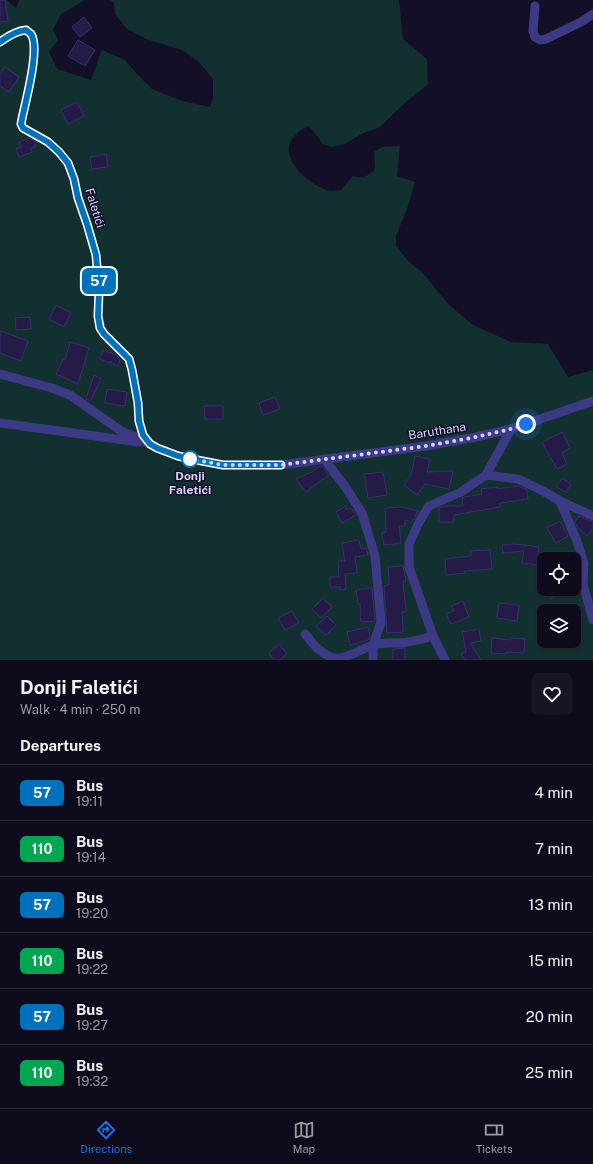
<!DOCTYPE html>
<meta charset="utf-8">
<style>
body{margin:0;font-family:"Public Sans",sans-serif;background:#171425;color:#f1f3f6;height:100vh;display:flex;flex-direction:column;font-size:15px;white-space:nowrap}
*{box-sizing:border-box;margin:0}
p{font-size:13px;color:#9b9ba3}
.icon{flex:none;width:22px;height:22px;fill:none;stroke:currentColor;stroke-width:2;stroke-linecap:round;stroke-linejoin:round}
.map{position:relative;height:660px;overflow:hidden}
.panel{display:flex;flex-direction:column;background:#0e0b1c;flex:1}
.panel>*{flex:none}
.badge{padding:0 8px;border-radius:6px;font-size:14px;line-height:26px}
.fabs{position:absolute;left:537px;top:552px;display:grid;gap:8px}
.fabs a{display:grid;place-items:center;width:44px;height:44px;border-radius:8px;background:#0e0b1c;box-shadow:0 1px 3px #0004,0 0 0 1px #2e2b3b;font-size:20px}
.you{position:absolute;width:20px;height:20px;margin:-10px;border:3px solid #fff;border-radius:50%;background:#1a73e8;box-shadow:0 0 0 6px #1a73e833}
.map>.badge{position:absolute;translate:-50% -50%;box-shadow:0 0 0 2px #fff}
h2{padding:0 20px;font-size:15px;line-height:36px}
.round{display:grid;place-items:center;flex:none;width:42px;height:42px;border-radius:8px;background:#171425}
.summary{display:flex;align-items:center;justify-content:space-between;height:68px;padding:0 20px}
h1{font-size:19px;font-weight:700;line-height:30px}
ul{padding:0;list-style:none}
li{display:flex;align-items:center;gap:12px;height:56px;padding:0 20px;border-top:1px solid #2e2b3b}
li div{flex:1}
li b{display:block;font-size:15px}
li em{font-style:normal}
li .badge{min-width:44px;font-weight:700;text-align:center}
.menu{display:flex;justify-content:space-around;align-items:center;height:56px;border-top:1px solid #2e2b3b;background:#0e0b1c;font-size:11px;color:#9b9ba3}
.menu a{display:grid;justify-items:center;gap:2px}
.menu .on{color:#1a73e8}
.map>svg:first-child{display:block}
.green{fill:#12302f;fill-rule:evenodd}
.building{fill:#241b47;stroke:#3b2d73}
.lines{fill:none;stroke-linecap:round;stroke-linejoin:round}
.street{stroke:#3d3a85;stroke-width:9}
.line-casing{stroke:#fff;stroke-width:9}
.line{stroke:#0072bc;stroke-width:6}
.walk{stroke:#d9d4ff;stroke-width:4;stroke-dasharray:0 7.2}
.stop-dot{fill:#fff;stroke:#0072bc;stroke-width:2}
.labels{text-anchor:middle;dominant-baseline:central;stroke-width:3;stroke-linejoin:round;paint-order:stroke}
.street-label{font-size:12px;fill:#d9d4ff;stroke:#130f26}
.stop-label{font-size:12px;font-weight:bold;fill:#d9d4ff;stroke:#130f26}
</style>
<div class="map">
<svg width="593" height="660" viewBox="0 0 593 660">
<rect width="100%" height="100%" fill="#130f26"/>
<!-- green -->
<path class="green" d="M0,0H7L16,8L19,0H85L61,14L53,30L58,40L49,52L57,69L91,80L102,50L125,60L136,73L152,89L182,101L210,107L213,98V79L199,62L182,50L146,39L127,29L115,14L114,3L110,0H399L403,39L427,59L428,84L406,102L380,127L361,134L345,144L332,147L323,144L309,126C302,128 299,131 294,137C276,157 309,184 326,190C330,192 337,190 341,190L353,176C364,179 367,177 375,169L374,152L382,147L400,146L397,176L415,182L407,209L396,236V246L408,261L423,273L448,304L473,325L511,342L548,344L568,377L593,370V660H0ZM544,559H574V589H544ZM544,611H574V641H544Z"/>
<!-- building -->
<g class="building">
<path d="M0,0H5L8,21L0,22Z"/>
<path d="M84,17L92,28L80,37L72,27Z"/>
<path d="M78,40L95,50L85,66L68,56Z"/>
<path d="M5,67L19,77L9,92L0,86V74Z"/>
<path d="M77,102L84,116L68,124L61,110Z"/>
<path d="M29,138L34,141L36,146L30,149L32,152L19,157L16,149L21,147L19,142Z"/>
<path d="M106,154L108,167L92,169L90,157Z"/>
<path d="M56,305L71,313L64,327L49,319Z"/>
<path d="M30,317L31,329L16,330L15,318Z"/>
<path d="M0,331L28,341L21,361L0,353Z"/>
<path d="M70,342L89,348L78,384L56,374L63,359L65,360Z"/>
<path d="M103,350L116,355L120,359L118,366L111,363V361L110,363L100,359Z"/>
<path d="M94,375L101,379L90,401L86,399Z"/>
<path d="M107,389L127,392L125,406L105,403Z"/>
<path d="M275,397L280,409L263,415L259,403Z"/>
<path d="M204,406H223V419H205Z"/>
<path d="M562,432L570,448L562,453L567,464L557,469L542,442Z"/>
<path d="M415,456L430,459L427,472L453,471L449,489L425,484L417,495L404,485L411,475Z"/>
<path d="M320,466H322L329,475L315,485L306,492L296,479L312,472Z"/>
<path d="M383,472L387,495L368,498L364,474Z"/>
<path d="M562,478L571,484L566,492L556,487Z"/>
<path d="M519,486L527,490L528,499L500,503V507L454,515V522H439V508L445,506H463L462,498L465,497L482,494L481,489L497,487V489Z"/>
<path d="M346,506V509H352L356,515L342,523L336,512Z"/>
<path d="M402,507L418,511L412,522L405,520V526H399L401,543L384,545L382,533L386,532L385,508Z"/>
<path d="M579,516L593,522V528L587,536L579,529L575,522Z"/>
<path d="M560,521L568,536L556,543L547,528Z"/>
<path d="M359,540L361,549L366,548L368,555L355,557L357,573L345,574L346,589L340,590V587H330V577H339L338,561H345L342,543Z"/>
<path d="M515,544L539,547L537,565L522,563L524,551L503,553L502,545Z"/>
<path d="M490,550L492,569L464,571L465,573L446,575L445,559L471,556V551Z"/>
<path d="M403,566L406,581H403L406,611L402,612L403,632L387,633L384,586L389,585L388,567Z"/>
<path d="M372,588L375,621L361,622L360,604H358L356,590Z"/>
<path d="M543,589H563L551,599Z"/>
<path d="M323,598L332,607L321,618L312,609Z"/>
<path d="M463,601L469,617L451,624L446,614L454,611L451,606Z"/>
<path d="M499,603L519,605L517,621L497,618Z"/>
<path d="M292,611L299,623L285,630L278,618Z"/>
<path d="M327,616L336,625L326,635L316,626Z"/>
<path d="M368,627L370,636L368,640L350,645L347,632Z"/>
<path d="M479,629L481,641L470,643L481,660H465L461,654L466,652L462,630L463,632Z"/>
<path d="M492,638L511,640V638L525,639L524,653L506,652V654L491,653Z"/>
<path d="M279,644L287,654L279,660H274L269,653Z"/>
<path d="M405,648V660H393V649Z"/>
</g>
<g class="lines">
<!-- street -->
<g class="street">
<path d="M535,6L533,31L535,37L540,40L546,39L581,22L593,14"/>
<path d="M0,42C8,36 16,31 26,30C28,32 30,33 31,34C41,49 24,105 21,124L23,128L48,142L59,152L68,163L74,179L78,198L87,225L96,255L99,302L98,316L101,327L104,334L129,359L132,370L138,403L139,421L143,435L150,443L157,448L178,456L223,465H281L426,446L476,437L511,429L593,401"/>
<path d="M0,374L52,388L70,395L121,431L149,443"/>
<path d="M0,423L139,442"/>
<path d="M324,459L346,488L362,513L375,556L381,622L373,645V660"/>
<path d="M486,475L518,479L543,491L560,501L577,541L584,563L583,584L593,620"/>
<path d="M560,501L593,516"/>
<path d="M305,634C313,644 321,655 335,658C345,660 363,648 373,645C381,642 391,643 400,643C411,642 423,639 433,636"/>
<path d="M445,660L433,636L409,567V544L419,522L429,506L461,492L486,475L511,429"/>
</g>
</g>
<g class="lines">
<defs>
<path id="line" d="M0,42C8,36 16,31 26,30C28,32 30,33 31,34C41,49 24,106 21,124L23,128L48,142L59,152L68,163L74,179L78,198L87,224L96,255L99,291L98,316L100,328L104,334L129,359L132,370L138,403L139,421L143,435L150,444L157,448L178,456L202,461L223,465H281"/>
</defs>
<!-- line casing -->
<use href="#line" class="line-casing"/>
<!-- line -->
<use href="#line" class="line"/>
<!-- walk -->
<path class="walk" d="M190,459L223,465H281L426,446L476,437L511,429L526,424"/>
</g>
<!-- markers -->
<circle class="stop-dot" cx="190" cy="459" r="8"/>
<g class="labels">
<!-- street labels -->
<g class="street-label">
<text transform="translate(95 208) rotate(73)">Faletići</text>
<text transform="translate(437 431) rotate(-9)">Baruthana</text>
</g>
<!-- stop labels -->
<g class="stop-label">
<text x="190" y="476">Donji<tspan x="190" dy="14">Faletići</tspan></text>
</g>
</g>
</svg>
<div class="fabs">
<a><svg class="icon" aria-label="locate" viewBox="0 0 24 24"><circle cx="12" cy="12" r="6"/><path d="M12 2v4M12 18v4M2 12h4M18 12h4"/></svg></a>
<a><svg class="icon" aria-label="layers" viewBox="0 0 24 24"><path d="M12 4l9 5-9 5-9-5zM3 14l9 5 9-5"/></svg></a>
</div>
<div class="you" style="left:526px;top:424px"></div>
<b class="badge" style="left:99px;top:281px;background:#0072bc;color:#fff">57</b>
</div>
<section class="panel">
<div class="summary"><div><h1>Donji Faletići</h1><p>Walk · 4 min · 250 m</p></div><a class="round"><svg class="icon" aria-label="heart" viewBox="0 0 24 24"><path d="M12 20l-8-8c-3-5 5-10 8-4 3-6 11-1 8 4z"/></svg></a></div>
<h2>Departures</h2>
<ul>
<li><span class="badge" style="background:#0072bc;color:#fff">57</span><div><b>Bus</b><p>19:11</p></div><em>4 min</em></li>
<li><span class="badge" style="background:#00a651;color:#fff">110</span><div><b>Bus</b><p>19:14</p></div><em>7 min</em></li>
<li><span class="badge" style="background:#0072bc;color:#fff">57</span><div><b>Bus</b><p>19:20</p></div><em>13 min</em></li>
<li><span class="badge" style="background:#00a651;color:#fff">110</span><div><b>Bus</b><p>19:22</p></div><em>15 min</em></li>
<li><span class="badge" style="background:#0072bc;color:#fff">57</span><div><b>Bus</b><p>19:27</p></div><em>20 min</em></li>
<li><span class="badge" style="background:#00a651;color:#fff">110</span><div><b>Bus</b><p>19:32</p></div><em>25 min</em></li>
</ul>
</section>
<nav class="menu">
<a class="on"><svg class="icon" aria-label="directions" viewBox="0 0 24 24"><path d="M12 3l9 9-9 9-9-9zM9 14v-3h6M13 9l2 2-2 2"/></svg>Directions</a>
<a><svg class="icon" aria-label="map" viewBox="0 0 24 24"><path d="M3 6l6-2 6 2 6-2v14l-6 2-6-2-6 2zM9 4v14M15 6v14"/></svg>Map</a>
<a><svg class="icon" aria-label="tickets" viewBox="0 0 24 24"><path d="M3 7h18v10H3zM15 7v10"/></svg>Tickets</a>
</nav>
